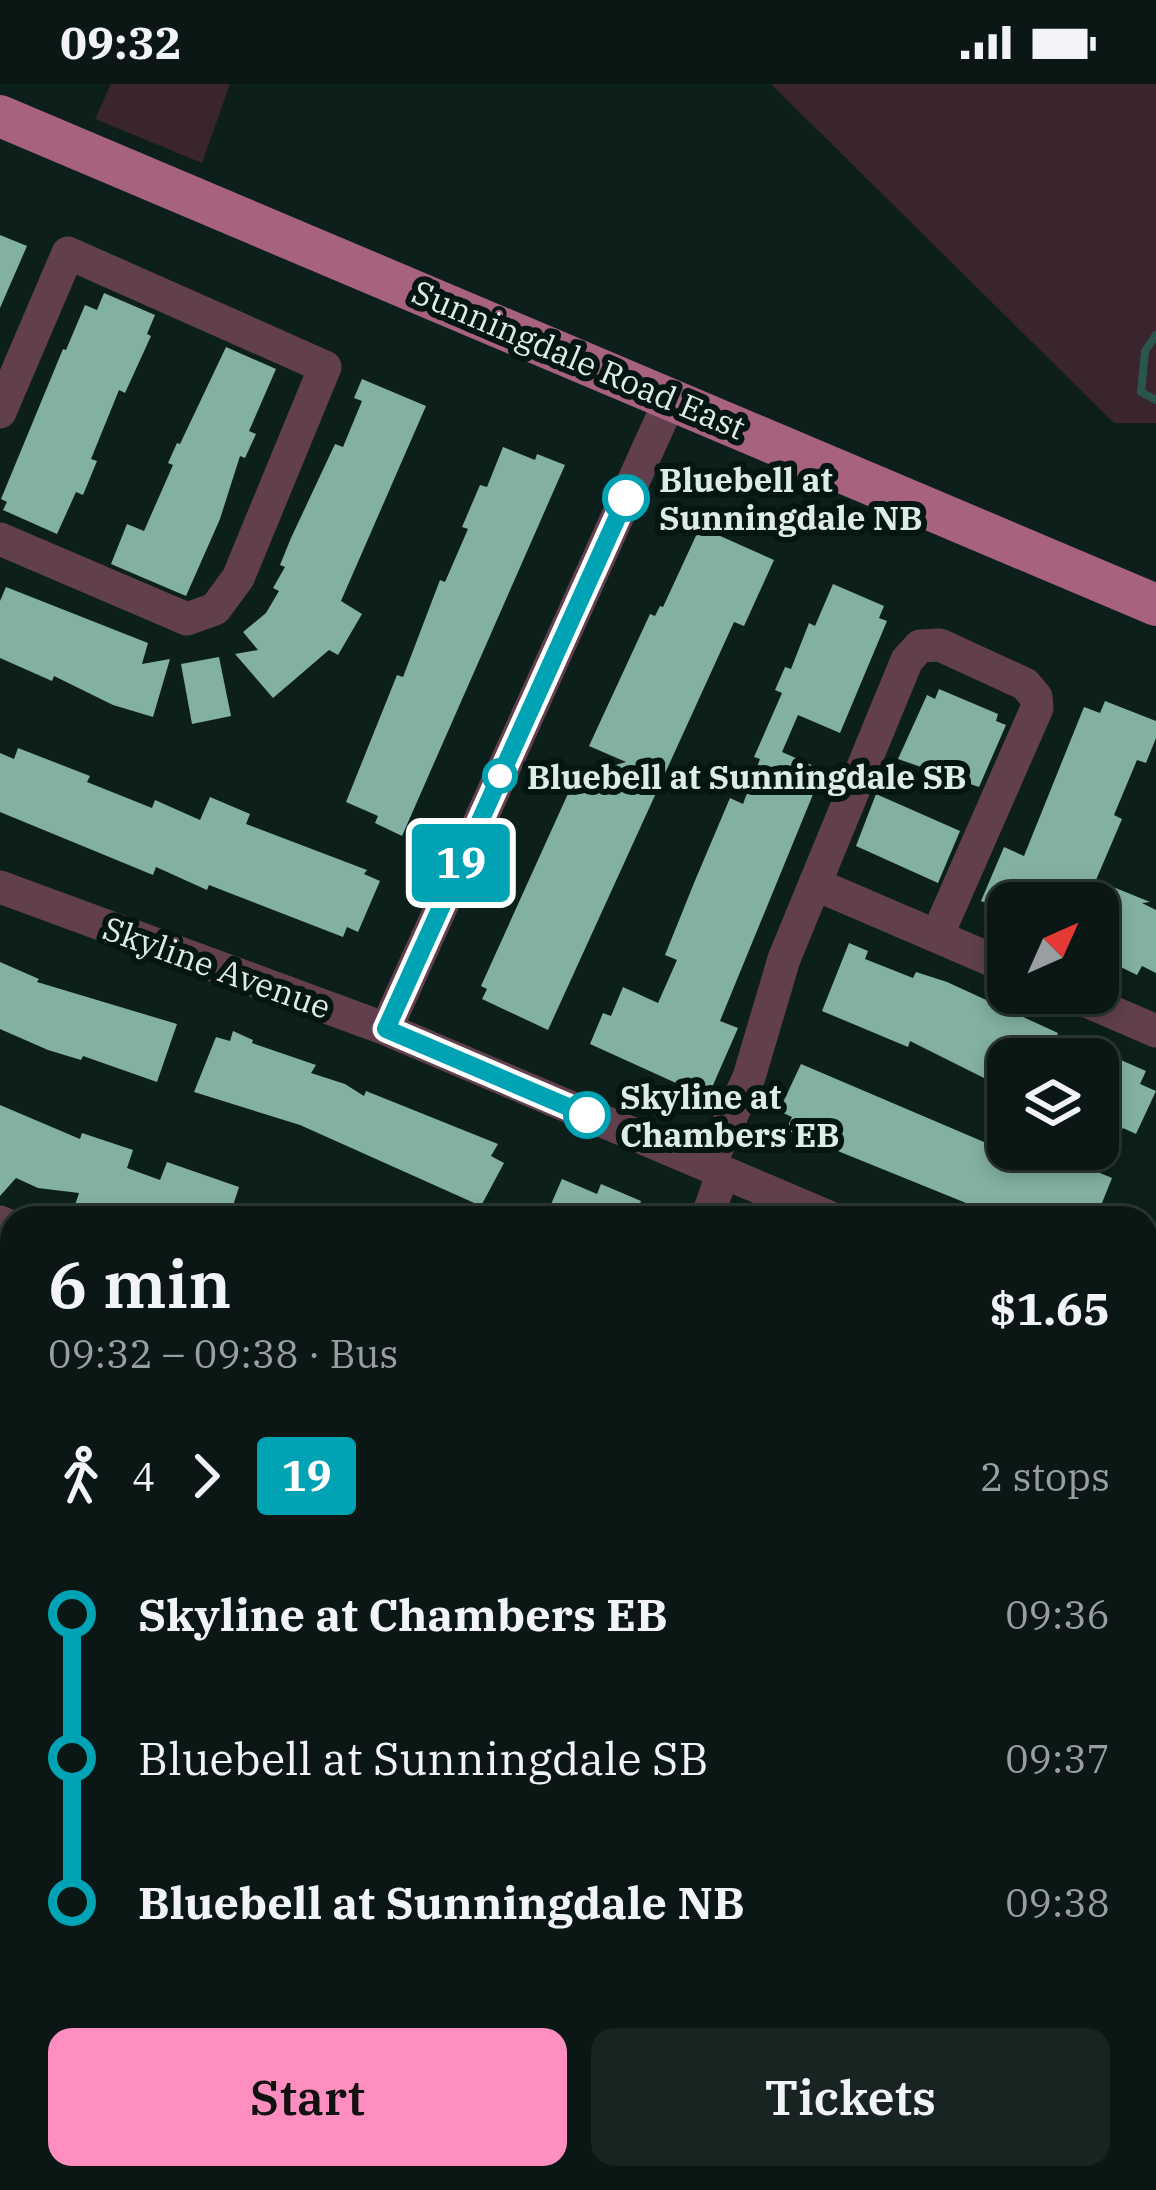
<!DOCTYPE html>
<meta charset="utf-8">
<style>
body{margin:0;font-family:"IBM Plex Serif",serif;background:#182422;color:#f1f3f6;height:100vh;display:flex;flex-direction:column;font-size:45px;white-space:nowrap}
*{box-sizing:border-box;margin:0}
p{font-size:39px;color:#999fa0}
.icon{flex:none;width:66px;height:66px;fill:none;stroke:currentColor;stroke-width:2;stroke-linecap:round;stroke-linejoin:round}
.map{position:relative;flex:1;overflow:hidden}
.panel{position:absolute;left:0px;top:1122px;width:1158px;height:984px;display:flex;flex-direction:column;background:#0a1714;border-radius:36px 36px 0 0;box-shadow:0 6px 18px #0003,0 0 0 3px #2a3634}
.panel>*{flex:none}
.badge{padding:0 24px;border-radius:9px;font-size:42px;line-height:78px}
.needle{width:78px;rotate:45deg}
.fabs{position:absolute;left:987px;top:798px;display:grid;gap:24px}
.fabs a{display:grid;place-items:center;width:132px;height:132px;border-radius:24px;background:#0a1714;box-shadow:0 6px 18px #0003,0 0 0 3px #2a3634;font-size:60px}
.map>.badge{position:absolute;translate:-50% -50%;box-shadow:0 0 0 6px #fff}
.legs{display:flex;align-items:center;gap:18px;height:132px;padding:0 48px;font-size:39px}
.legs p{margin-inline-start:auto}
.overview{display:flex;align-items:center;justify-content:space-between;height:204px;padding:0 48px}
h1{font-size:66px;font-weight:600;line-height:90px}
.action{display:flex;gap:24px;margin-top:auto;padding:24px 48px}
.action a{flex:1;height:138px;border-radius:24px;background:#fd8ebf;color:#111;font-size:48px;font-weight:600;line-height:138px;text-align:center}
.action a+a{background:#182422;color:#f1f3f6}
ul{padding:0 48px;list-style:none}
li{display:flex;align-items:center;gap:42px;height:144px;font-size:45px}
li i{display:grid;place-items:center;width:18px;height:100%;margin:0 15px;background:currentColor}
li i::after{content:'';width:30px;height:30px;margin:-15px;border:9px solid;border-radius:50%;background:#0a1714}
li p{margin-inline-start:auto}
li:first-child i{background:linear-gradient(#0000 50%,currentColor 0)}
li:last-child i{background:linear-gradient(currentColor 50%,#0000 0)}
.status{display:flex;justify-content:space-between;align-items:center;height:84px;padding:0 60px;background:#0a1714;direction:ltr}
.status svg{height:33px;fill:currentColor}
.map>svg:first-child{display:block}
.green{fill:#3a242d}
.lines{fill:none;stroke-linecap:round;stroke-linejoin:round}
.stream{stroke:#2a554a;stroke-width:8}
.building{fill:#82b0a2}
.minor{stroke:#613f4d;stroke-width:33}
.major{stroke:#a6627f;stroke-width:42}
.line-1-casing{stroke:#fff;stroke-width:27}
.line-1{stroke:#00a3b4;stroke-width:18}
.stop-1-dot{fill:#fff;stroke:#00a3b4;stroke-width:6}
.labels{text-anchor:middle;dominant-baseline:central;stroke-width:12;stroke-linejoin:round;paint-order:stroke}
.street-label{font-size:33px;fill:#dfebe7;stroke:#041611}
.stop-label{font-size:33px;font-weight:bold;fill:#dfebe7;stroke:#041611;text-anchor:start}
</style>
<div class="status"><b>09:32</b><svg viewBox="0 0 49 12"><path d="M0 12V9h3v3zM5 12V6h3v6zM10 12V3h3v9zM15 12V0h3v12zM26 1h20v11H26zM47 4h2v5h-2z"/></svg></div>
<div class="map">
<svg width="1156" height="2106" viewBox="0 0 1156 2106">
<rect width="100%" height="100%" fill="#0d1f1a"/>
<!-- green -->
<g class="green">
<path d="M111,0H230L202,79L95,35Z"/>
<path d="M771,0H1156V339H1114Z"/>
</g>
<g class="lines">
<!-- stream -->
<path class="stream" d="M1156,251L1145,267L1141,308L1156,316"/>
</g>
<!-- building -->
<g class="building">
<path d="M0,151L27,162L0,224Z"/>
<path d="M104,209L155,231L147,250L151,252L125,309L119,306L91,375L97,377L83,411L76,408L57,450L3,426L7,418L1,415L63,265L66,266L85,221L97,226Z"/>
<path d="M226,263L276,285L249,347L256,350L245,374L240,372L220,435L186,512L111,480L127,440L144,447L173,381L168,379L177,359L180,360Z"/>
<path d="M362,295L426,322L341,517L362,530L338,571L329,566L273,614L235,570L258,566L243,548L266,529L279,507L273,504L285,483L280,481L291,454L335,360L343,363L362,317L354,314Z"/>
<path d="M503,363L535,376L537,370L565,381L402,752L375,739L378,732L346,718L397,591L403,593L440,496L445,498L468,445L462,443L480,401L487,403Z"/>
<path d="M700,443L774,476L744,542L734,538L548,946L482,915L487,905L481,902L576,692L626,678L589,662L650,530L655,532L660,522L663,523Z"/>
<path d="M833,500L884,522L879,534L887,537L840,649L798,631L782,668L823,686L720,937L738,944L710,1008L700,1004L698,1009L590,960L603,929L611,932L623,903L658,919L677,876L665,871L694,799L730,714L743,720L760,675L754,673L782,609L775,606L785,583L791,585L809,539L815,542Z"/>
<path d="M6,503L148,559L142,580L170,575L153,633L113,621L54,592L52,597L0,574V517Z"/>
<path d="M219,573L231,632L192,640L181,580Z"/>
<path d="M939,605L998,630L996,637L1006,641L979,703L898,675L927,611L935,615Z"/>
<path d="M1105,617L1156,637V654L1146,679L1137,676L1114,731L1122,735L1096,796L1150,818L1142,819L1156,826V889L1142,882L1137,891L1098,872V819H1008V828L981,817L1004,763L1024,772L1084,623L1100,629Z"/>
<path d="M18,664L90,692L87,698L152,724L155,716L200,736L210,713L250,730L246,740L367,786L364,790L380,797L358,848L347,843L343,853L209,801L207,806L156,783L153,791L0,728V669L14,675Z"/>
<path d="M876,710L960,747L938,799L856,762Z"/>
<path d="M849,859L868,867L865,875L913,894L916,888L947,898L1058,949L1055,956L1098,972V966L1146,987L1140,1000L1156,1007L1136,1050L1123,1044L1120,1049L1098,1039V975H1008L1000,1002L910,957L908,963L822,927Z"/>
<path d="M0,878L39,895L37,898L177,940L157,998L83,972L81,976L48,966L0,945Z"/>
<path d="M233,947L253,956L252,959L316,981L311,989L345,1000L364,1012L366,1007L498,1060L491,1072L504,1079L481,1122L300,1041L194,1008L216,953L230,957Z"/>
<path d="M801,980L984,1058L986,1054L1024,1071L1026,1066L1074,1086L1076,1079L1112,1094L1096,1134L1047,1131L1045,1134H1003L786,1046L792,1033L779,1027Z"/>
<path d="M0,1021L80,1055L82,1049L133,1066L127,1084L160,1096L167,1078L239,1103L229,1134H122L75,1121L79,1109L38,1104L16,1094L0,1112Z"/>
<path d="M562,1095L597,1110L601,1100L641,1117L634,1134H545Z"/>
</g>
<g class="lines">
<!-- minor -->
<g class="minor">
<path d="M0,328L68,169L325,283L238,494L215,525L187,535L0,455"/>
<path d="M815,800L1008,883"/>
<path d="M0,803L386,945L831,1134"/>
<path d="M1068,909L1156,947"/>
<path d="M386,945L671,314"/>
<path d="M709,1082L749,993L784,875L907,576L920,562L940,561L1025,600L1036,613L1037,624L937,852"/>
<path d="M707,1134L723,1088"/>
<path d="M0,1138L12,1143"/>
<path d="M0,1252L12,1222"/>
<path d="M1146,1312L1156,1317"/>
<path d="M1146,1410L1156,1387"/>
<path d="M1146,1442L1156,1446"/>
<path d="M0,1605L12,1610"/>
<path d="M1146,1809L1156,1788"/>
<path d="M0,1853L12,1824"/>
<path d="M1146,1973L1156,1977"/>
<path d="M828,2094L857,2106"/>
<path d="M289,2106L295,2094"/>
</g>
<!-- major -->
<path class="major" d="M0,32L1156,521"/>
</g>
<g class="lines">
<defs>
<path id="line-1" d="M587,1031L386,945L626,414"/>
</defs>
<!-- line-1 casing -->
<use href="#line-1" class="line-1-casing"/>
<!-- line-1 -->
<use href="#line-1" class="line-1"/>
</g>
<!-- markers -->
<g class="stop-1-dot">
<circle cx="626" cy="414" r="21"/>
<circle cx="500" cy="692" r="15"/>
<circle cx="587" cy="1031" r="21"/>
</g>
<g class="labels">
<!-- street labels -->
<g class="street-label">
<text transform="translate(579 275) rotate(23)">Sunningdale Road East</text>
<text transform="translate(217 883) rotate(20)">Skyline Avenue</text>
</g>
<!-- stop labels -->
<g class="stop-label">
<text x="659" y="395">Bluebell at<tspan x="659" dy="38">Sunningdale NB</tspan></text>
<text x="527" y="692">Bluebell at Sunningdale SB</text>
<text x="620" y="1012">Skyline at<tspan x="620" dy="38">Chambers EB</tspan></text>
</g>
</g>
</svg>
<div class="fabs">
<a><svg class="needle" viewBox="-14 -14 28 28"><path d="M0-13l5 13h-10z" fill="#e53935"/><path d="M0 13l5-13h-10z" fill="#999fa0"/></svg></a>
<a><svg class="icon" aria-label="layers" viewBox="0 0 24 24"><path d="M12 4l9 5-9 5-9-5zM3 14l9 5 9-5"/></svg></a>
</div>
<b class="badge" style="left:461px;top:779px;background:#00a3b4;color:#fff">19</b>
<section class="panel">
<div class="overview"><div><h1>6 min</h1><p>09:32 – 09:38 · Bus</p></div><b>$1.65</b></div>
<div class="legs"><svg class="icon" aria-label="walk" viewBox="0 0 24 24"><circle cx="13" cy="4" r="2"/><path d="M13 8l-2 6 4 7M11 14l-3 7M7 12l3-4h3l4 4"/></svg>4<svg class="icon" aria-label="forward" viewBox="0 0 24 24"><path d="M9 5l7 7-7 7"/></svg><b class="badge" style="background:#00a3b4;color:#fff">19</b><p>2 stops</p></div>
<ul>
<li><i style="color:#00a3b4"></i><b>Skyline at Chambers EB</b><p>09:36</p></li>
<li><i style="color:#00a3b4"></i><span>Bluebell at Sunningdale SB</span><p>09:37</p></li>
<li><i style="color:#00a3b4"></i><b>Bluebell at Sunningdale NB</b><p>09:38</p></li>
</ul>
<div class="action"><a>Start</a><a>Tickets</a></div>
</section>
</div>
